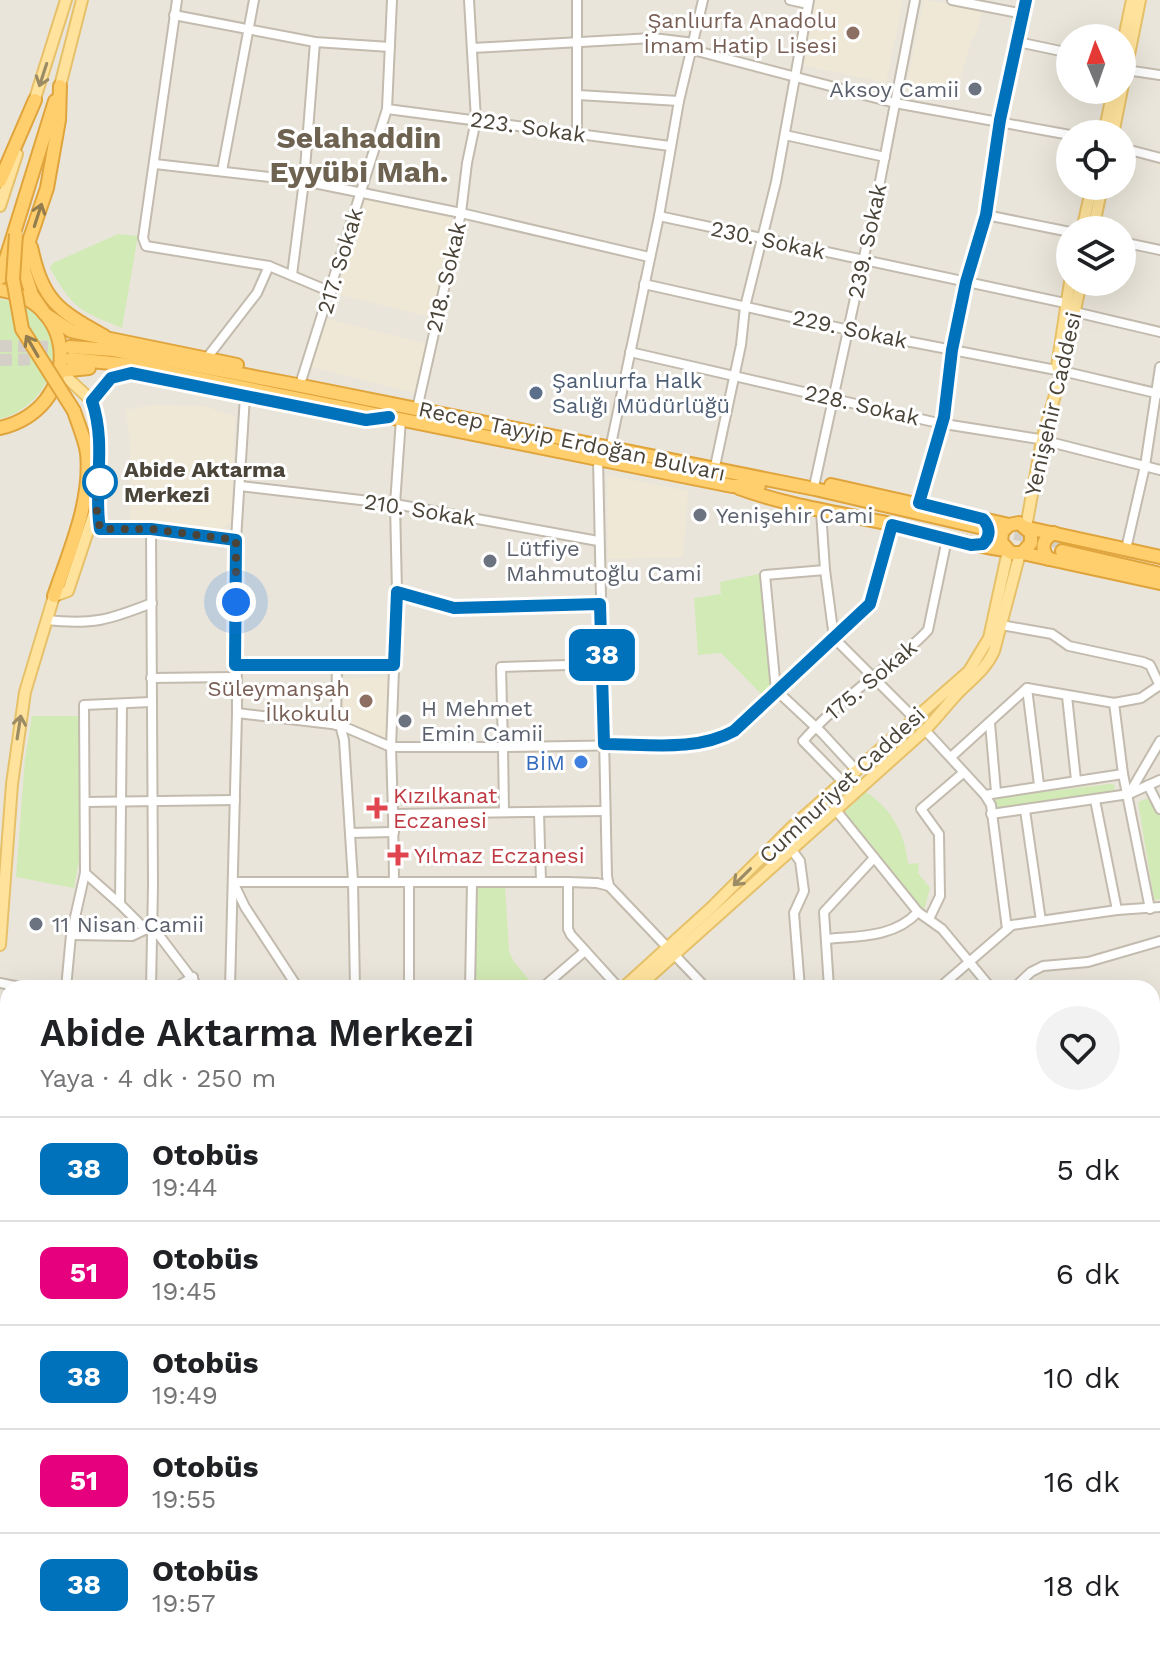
<!DOCTYPE html>
<html lang="tr">
<meta charset="utf-8">
<style>
body{margin:0;font-family:"Work Sans",sans-serif;background:#f2f2f2;color:#202124;height:100vh;display:flex;flex-direction:column;font-size:30px;white-space:nowrap}
*{box-sizing:border-box;margin:0}
p{font-size:26px;color:#757577}
.icon{flex:none;width:44px;height:44px;fill:none;stroke:currentColor;stroke-width:2;stroke-linecap:round;stroke-linejoin:round}
.map{position:relative;flex:1;overflow:hidden}
.details{position:absolute;left:0px;top:980px;width:1160px;height:674px;display:flex;flex-direction:column;background:#fff;border-radius:24px 24px 0 0;box-shadow:0 8px 32px #0002}
.details>*{flex:none}
.badge{padding:0 16px;border-radius:12px;font-size:28px;line-height:52px}
.needle{width:52px;rotate:358deg}
.buttons{position:absolute;left:1056px;top:24px;display:grid;gap:16px}
.buttons a{display:grid;place-items:center;width:80px;height:80px;border-radius:50%;background:#fff;box-shadow:0 8px 32px #0002;font-size:40px}
.you{position:absolute;width:40px;height:40px;margin:-20px;border:6px solid #fff;border-radius:50%;background:#1a73e8;box-shadow:0 0 0 12px #1a73e833}
.map>.badge{position:absolute;translate:-50% -50%;box-shadow:0 0 0 4px #fff}
.round{display:grid;place-items:center;flex:none;width:84px;height:84px;border-radius:42px;background:#f2f2f2}
.headline{display:flex;align-items:center;justify-content:space-between;height:136px;padding:0 40px}
h1{font-size:38px;font-weight:600;line-height:60px}
ul{padding:0;list-style:none}
li{display:flex;align-items:center;gap:24px;height:104px;padding:0 40px;border-top:2px solid #e0e0e0}
li div{flex:1}
li b{display:block;font-size:30px}
li em{font-style:normal}
li .badge{min-width:88px;font-weight:700;text-align:center}
.map>svg:first-child{display:block}
.residential{fill:#eae5da;fill-rule:evenodd}
.education{fill:#efe8d6}
.green{fill:#d2eab5}
.lines{fill:none;stroke-linecap:round;stroke-linejoin:round}
.highway-tunnel{stroke:#d4d0c8;stroke-width:12;stroke-dasharray:12 6;stroke-linecap:butt}
.minor-casing{stroke:#c2bbae;stroke-width:12}
.major-casing{stroke:#e6c16a;stroke-width:14}
.highway-casing{stroke:#e0a43c;stroke-width:16}
.minor{stroke:#fff;stroke-width:8}
.major{stroke:#ffe39c;stroke-width:10}
.highway{stroke:#ffcf6e;stroke-width:12}
.highway-bridge-casing{stroke:#e0a43c;stroke-width:16;stroke-linecap:butt}
.highway-bridge{stroke:#ffcf6e;stroke-width:12}
.oneway{stroke:#9c8c66}
.oneway2{stroke:#937c4e}
.line-casing{stroke:#fff;stroke-width:18}
.line{stroke:#0072bc;stroke-width:12}
.walk{stroke:#4b4439;stroke-width:8;stroke-dasharray:0 14.4}
.education-dot{fill:#8d6e63;stroke:#fff;stroke-width:3}
.worship-dot{fill:#6b7280;stroke:#fff;stroke-width:3}
.service-dot{fill:#5c6f8a;stroke:#fff;stroke-width:3}
.stop-dot{fill:#fff;stroke:#0072bc;stroke-width:4}
.shop-dot{fill:#3f7fe0;stroke:#fff;stroke-width:3}
.health-dot{fill:#e0444e;stroke:#fff;stroke-width:3}
.labels{text-anchor:middle;dominant-baseline:central;stroke-width:6;stroke-linejoin:round;paint-order:stroke}
.education-label{font-size:22px;fill:#785e54;stroke:#fff;text-anchor:end}
.worship-label{font-size:22px;fill:#5b616d;stroke:#fff;text-anchor:start}
.street-label{font-size:22px;fill:#4b4439;stroke:#fff}
.service-label{font-size:22px;fill:#4e5e75;stroke:#fff;text-anchor:start}
.stop-label{font-size:22px;font-weight:bold;fill:#4b4439;stroke:#fff;text-anchor:start}
.shop-label{font-size:22px;fill:#366cbe;stroke:#fff;text-anchor:end}
.health-label{font-size:22px;fill:#be3a42;stroke:#fff;text-anchor:start}
.district-label{font-size:30px;font-weight:bold;fill:#6e6250;stroke:#fff}
</style>
<div class="map">
<svg width="1160" height="1653" viewBox="0 0 1160 1653">
<rect width="100%" height="100%" fill="#f6f3ec"/>
<!-- residential -->
<path class="residential" d="M0,0H1160V1653H0ZM1070,38H1122V90H1070ZM1070,134H1122V186H1070ZM1070,230H1122V282H1070ZM8,988H1152V1646H8Z"/>
<!-- education -->
<g class="education">
<path d="M816,0H903L886,83L802,65Z"/>
<path d="M924,0L983,10L975,37L971,41L954,100L906,89Z"/>
<path d="M365,196L456,220L434,318L336,294Z"/>
<path d="M327,319L428,344L417,394L311,367Z"/>
<path d="M152,405L204,406L235,416L231,522L217,532L156,522L130,523V444L126,410Z"/>
<path d="M607,475L688,491L683,557L608,559Z"/>
<path d="M388,677L387,741L383,742L343,723L344,679Z"/>
</g>
<!-- green -->
<g class="green">
<path d="M118,234L138,236L122,328C79,310 74,310 50,268L53,263Z"/>
<path d="M0,299C74,310 67,400 0,419Z"/>
<path d="M763,573L774,688L762,695L721,653L698,655L694,598L721,594L720,582Z"/>
<path d="M32,716H83L81,848L74,888L16,877L25,759Z"/>
<path d="M1110,784L1115,785L1113,793L999,810L993,803L994,798Z"/>
<path d="M866,792C892,809 905,834 908,864L919,863L918,873L930,888L924,910L921,911L842,814Z"/>
<path d="M1152,797L1160,815V899L1154,900L1138,802Z"/>
<path d="M505,886L509,951L514,962L536,988H474L476,887Z"/>
<path d="M1160,1175V1216L1152,1209V1184Z"/>
<path d="M1160,1488V1534L1152,1528V1499Z"/>
</g>
<g class="lines">
<!-- highway-tunnel -->
<g class="highway-tunnel">
<path d="M0,346L67,347"/>
<path d="M0,360L69,359"/>
<path d="M979,527L1062,543"/>
</g>
<defs>
<g id="minor">
<path d="M177,0L143,238L146,246L269,266L331,292"/>
<path d="M790,0L808,4"/>
<path d="M952,0L1024,14"/>
<path d="M174,15L315,42L390,47"/>
<path d="M1018,42L1070,53"/>
<path d="M472,48L653,38L694,43"/>
<path d="M693,50L895,103L1070,135"/>
<path d="M1126,70L1160,75"/>
<path d="M578,95L679,101"/>
<path d="M387,109L670,146"/>
<path d="M577,133V0"/>
<path d="M785,135L885,157"/>
<path d="M1122,148L1160,158"/>
<path d="M155,164L304,181L461,213L649,257"/>
<path d="M222,171L254,0"/>
<path d="M986,215L1070,232"/>
<path d="M659,216L1065,303"/>
<path d="M1122,242L1160,250"/>
<path d="M292,275L304,181L315,42"/>
<path d="M644,284L849,330L1056,370"/>
<path d="M1075,312L1160,332"/>
<path d="M630,352L938,423L1039,439"/>
<path d="M206,359L257,293L269,266"/>
<path d="M1062,371L1160,394"/>
<path d="M302,378L387,109L392,0"/>
<path d="M417,409L461,213L467,163L476,120L469,0"/>
<path d="M1042,440L1160,470"/>
<path d="M610,449L659,216L679,101L703,0"/>
<path d="M598,459L607,876L609,886L706,988"/>
<path d="M714,471L741,345L745,307L776,182L809,0"/>
<path d="M815,482L877,197L915,0"/>
<path d="M240,486L395,504L598,541"/>
<path d="M919,503L944,417L952,350L966,282L986,215L1000,120L1026,0"/>
<path d="M96,507L100,529H151L236,540"/>
<path d="M821,511L825,570L834,638L914,718"/>
<path d="M1126,549L1145,466L1160,367"/>
<path d="M825,570L765,575L776,690L822,733L857,771"/>
<path d="M397,592L454,608L600,604"/>
<path d="M46,620C93,625 109,620 152,603"/>
<path d="M1001,625L1052,634L1069,646L1143,662L1150,665L1160,686"/>
<path d="M235,665L337,664"/>
<path d="M151,678L235,677"/>
<path d="M1027,688L1039,785"/>
<path d="M1067,696L1076,780"/>
<path d="M1114,703L1123,774L1150,909"/>
<path d="M122,704L120,904L141,925L152,926L199,988"/>
<path d="M237,713L340,725L391,747H503L501,667L602,664"/>
<path d="M990,723L996,792"/>
<path d="M336,725L337,664L394,665"/>
<path d="M340,725L344,740L353,881L355,988"/>
<path d="M925,730L985,795L991,805L1007,929"/>
<path d="M951,757L1027,688L1114,703L1141,698L1160,685"/>
<path d="M844,783L803,741C824,717 849,696 874,676C892,661 912,648 928,630L947,539"/>
<path d="M1148,785L1160,809"/>
<path d="M1129,794L1160,741"/>
<path d="M985,795L1123,774"/>
<path d="M1095,800L1117,910"/>
<path d="M85,802L235,800"/>
<path d="M835,809L918,912L942,929L991,988"/>
<path d="M1025,810L1041,921"/>
<path d="M504,812L503,747L700,744L716,741L734,731L870,604L892,525"/>
<path d="M539,812L541,882"/>
<path d="M393,814L391,747L397,592L395,504L401,419"/>
<path d="M991,814L1129,794L1160,780"/>
<path d="M350,833L394,832"/>
<path d="M791,849L800,861L804,891L794,913L800,988"/>
<path d="M85,873L120,904"/>
<path d="M394,881L393,814L605,811"/>
<path d="M568,882V929L571,935L619,988"/>
<path d="M409,884V988"/>
<path d="M929,919L940,896L939,834L921,809L963,773"/>
<path d="M71,935L132,936L151,927"/>
<path d="M826,939C858,936 894,938 918,912"/>
<path d="M0,983L25,988"/>
<path d="M66,988L71,935L85,873L84,705L151,702"/>
<path d="M151,988L153,885L151,529"/>
<path d="M175,988L193,977"/>
<path d="M230,988L237,713L236,540L245,396"/>
<path d="M298,988L245,907L233,882H568L597,883L609,886"/>
<path d="M470,988L472,883"/>
<path d="M542,988L585,951"/>
<path d="M829,988L824,912L874,858"/>
<path d="M939,988L1012,925L1117,910L1160,907"/>
<path d="M1014,988L1031,972L1043,966L1088,962L1160,941"/>
<path d="M1152,1354L1160,1342"/>
<path d="M1152,1385L1160,1391"/>
<path d="M1152,1469L1160,1474"/>
<path d="M0,1507L8,1504"/>
<path d="M1152,1546L1160,1551"/>
<path d="M0,1547H8"/>
<path d="M0,1583L8,1584"/>
<path d="M1152,1636L1160,1641"/>
<path d="M0,1641L8,1639"/>
<path d="M46,1646L48,1653"/>
<path d="M83,1646L85,1653"/>
<path d="M292,1646L295,1653"/>
<path d="M336,1646L338,1653"/>
<path d="M427,1646L429,1653"/>
<path d="M449,1646L456,1653"/>
<path d="M955,1646L958,1653"/>
<path d="M377,1653L399,1646"/>
<path d="M1065,1653L1069,1646"/>
</g>
<g id="major">
<path d="M1122,48L1132,0"/>
<path d="M60,86L82,0"/>
<path d="M33,105L66,0"/>
<path d="M1104,134L1113,90"/>
<path d="M1113,134L1140,0"/>
<path d="M0,206L17,154"/>
<path d="M1082,230L1092,186"/>
<path d="M1093,230L1102,186"/>
<path d="M1057,367L1070,282"/>
<path d="M1026,527L1042,440L1062,371L1081,282"/>
<path d="M0,945L12,784L25,692L54,596L68,591L99,498L101,452L92,401L60,371"/>
<path d="M623,988L711,908L792,827L969,671L989,638L1008,551"/>
<path d="M637,988L925,730C936,719 945,707 956,695C970,680 985,671 994,651L1020,553"/>
<path d="M0,1139L8,1227"/>
<path d="M1152,1142L1160,1136"/>
<path d="M1152,1159L1160,1153"/>
<path d="M0,1274L8,1273"/>
<path d="M0,1286L8,1295"/>
<path d="M135,1646L137,1653"/>
<path d="M144,1646L146,1653"/>
<path d="M596,1646L600,1653"/>
<path d="M613,1646L618,1653"/>
<path d="M219,1653L241,1646"/>
<path d="M256,1653L271,1646"/>
</g>
<g id="highway">
<path d="M60,86L59,120L47,188L29,241L24,270L32,295L45,314L71,331L237,365"/>
<path d="M0,181L35,100"/>
<path d="M31,247C43,302 58,310 104,336"/>
<path d="M0,278L55,101"/>
<path d="M0,290C81,303 81,409 0,428"/>
<path d="M70,347L114,350L297,385L815,489L979,527"/>
<path d="M71,359L131,365L732,486H759"/>
<path d="M60,371L89,368"/>
<path d="M193,386L285,404"/>
<path d="M92,401L111,378L131,373"/>
<path d="M831,485L1009,525"/>
<path d="M739,488C788,506 840,513 891,524C930,533 967,545 1006,550"/>
<path d="M1028,528L1160,557"/>
<path d="M974,545L983,544C991,536 990,527 983,519"/>
<path d="M1062,551L1160,574"/>
<path d="M1022,553L1031,543V533L1019,523L1009,525L1002,532L1001,542L1011,553H1022L1160,583"/>
<path d="M1049,559C1040,549 1042,539 1054,533"/>
<path d="M54,596C69,552 92,501 87,453C85,439 78,424 74,411"/>
</g>
</defs>
<!-- minor casing -->
<use href="#minor" class="minor-casing"/>
<!-- major casing -->
<use href="#major" class="major-casing"/>
<!-- highway casing -->
<use href="#highway" class="highway-casing"/>
<!-- minor -->
<use href="#minor" class="minor"/>
<!-- major -->
<use href="#major" class="major"/>
<!-- highway -->
<use href="#highway" class="highway"/>
<defs>
<path id="highway-bridge" d="M16,234L13,279L22,329L74,411"/>
</defs>
<!-- highway-bridge casing -->
<use href="#highway-bridge" class="highway-bridge-casing"/>
<!-- highway-bridge -->
<use href="#highway-bridge" class="highway-bridge"/>
</g>
<!-- one-way arrows -->
<defs><path id="oneway-shaft" d="M-6 0H5M1.5-3L5.5 0L1.5 3" fill="none" stroke-width="1.6" stroke-linecap="round" stroke-linejoin="round" transform="scale(2)"/></defs>
<g class="oneway">
<use href="#oneway-shaft" transform="translate(43 75) rotate(108)"/>
<use href="#oneway-shaft" transform="translate(19 727) rotate(-81)"/>
<use href="#oneway-shaft" transform="translate(742 877) rotate(135)"/>
</g>
<g class="oneway2">
<use href="#oneway-shaft" transform="translate(38 215) rotate(-72)"/>
<use href="#oneway-shaft" transform="translate(32 346) rotate(-120)"/>
</g>
<g class="lines">
<defs>
<path id="line" d="M389,417L366,420L131,373L111,378L92,401C107,446 93,486 100,529H151L236,540L235,665H394L397,592L454,608L600,604L604,744C647,744 696,752 734,731L870,604L892,525L971,545L983,544C991,536 990,527 983,519L919,503L944,417L952,350L966,282L986,215L1000,120L1026,0"/>
</defs>
<!-- line casing -->
<use href="#line" class="line-casing"/>
<!-- line -->
<use href="#line" class="line"/>
<!-- walk -->
<path class="walk" d="M100,482V475L96,506L100,529H151L236,540V602"/>
</g>
<!-- markers -->
<g class="education-dot">
<circle cx="853" cy="33" r="8"/>
<circle cx="366" cy="701" r="8"/>
</g>
<g class="worship-dot">
<circle cx="975" cy="89" r="8"/>
<circle cx="700" cy="515" r="8"/>
<circle cx="490" cy="561" r="8"/>
<circle cx="405" cy="721" r="8"/>
<circle cx="36" cy="924" r="8"/>
</g>
<circle class="service-dot" cx="536" cy="393" r="8"/>
<circle class="stop-dot" cx="100" cy="482" r="16"/>
<circle class="shop-dot" cx="581" cy="762" r="8"/>
<g class="health-dot">
<path d="M373 796h8v8h8v8h-8v8h-8v-8h-8v-8h8z"/>
<path d="M394 843h8v8h8v8h-8v8h-8v-8h-8v-8h8z"/>
</g>
<g class="labels">
<!-- education labels -->
<g class="education-label">
<text x="837" y="20">Şanlıurfa Anadolu<tspan x="837" dy="25">İmam Hatip Lisesi</tspan></text>
<text x="350" y="688">Süleymanşah<tspan x="350" dy="25">İlkokulu</tspan></text>
</g>
<!-- worship labels -->
<g class="worship-label">
<text x="959" y="89" text-anchor="end">Aksoy Camii</text>
<text x="716" y="515">Yenişehir Cami</text>
<text x="506" y="548">Lütfiye<tspan x="506" dy="25">Mahmutoğlu Cami</tspan></text>
<text x="421" y="708">H Mehmet<tspan x="421" dy="25">Emin Camii</tspan></text>
<text x="52" y="924">11 Nisan Camii</text>
</g>
<!-- street labels -->
<g class="street-label">
<text transform="translate(528 127) rotate(8)">223. Sokak</text>
<text transform="translate(768 240) rotate(12)">230. Sokak</text>
<text transform="translate(867 241) rotate(-78)">239. Sokak</text>
<text transform="translate(340 261) rotate(-73)">217. Sokak</text>
<text transform="translate(446 277) rotate(-77)">218. Sokak</text>
<text transform="translate(850 329) rotate(12)">229. Sokak</text>
<text transform="translate(1053 404) rotate(-77)">Yenişehir Caddesi</text>
<text transform="translate(862 405) rotate(13)">228. Sokak</text>
<text transform="translate(572 441) rotate(12)">Recep Tayyip Erdoğan Bulvarı</text>
<text transform="translate(420 510) rotate(9)">210. Sokak</text>
<text transform="translate(871 680) rotate(-40)">175. Sokak</text>
<text transform="translate(842 785) rotate(-43)">Cumhuriyet Caddesi</text>
</g>
<!-- service labels -->
<g class="service-label">
<text x="552" y="380">Şanlıurfa Halk<tspan x="552" dy="25">Salığı Müdürlüğü</tspan></text>
</g>
<!-- stop labels -->
<g class="stop-label">
<text x="124" y="469">Abide Aktarma<tspan x="124" dy="25">Merkezi</tspan></text>
</g>
<!-- shop labels -->
<g class="shop-label">
<text x="565" y="762">BİM</text>
</g>
<!-- health labels -->
<g class="health-label">
<text x="393" y="795">Kızılkanat<tspan x="393" dy="25">Eczanesi</tspan></text>
<text x="414" y="855">Yılmaz Eczanesi</text>
</g>
<!-- district labels -->
<g class="district-label">
<text x="359" y="137">Selahaddin<tspan x="359" dy="34">Eyyübi Mah.</tspan></text>
</g>
</g>
</svg>
<div class="buttons">
<a><svg class="needle" viewBox="-14 -14 28 28"><path d="M0-13l5 13h-10z" fill="#e53935"/><path d="M0 13l5-13h-10z" fill="#757577"/></svg></a>
<a><svg class="icon" aria-label="locate" viewBox="0 0 24 24"><circle cx="12" cy="12" r="6"/><path d="M12 2v4M12 18v4M2 12h4M18 12h4"/></svg></a>
<a><svg class="icon" aria-label="layers" viewBox="0 0 24 24"><path d="M12 4l9 5-9 5-9-5zM3 14l9 5 9-5"/></svg></a>
</div>
<div class="you" style="left:236px;top:602px"></div>
<b class="badge" style="left:602px;top:655px;background:#0072bc;color:#fff">38</b>
<section class="details">
<div class="headline"><div><h1>Abide Aktarma Merkezi</h1><p>Yaya · 4 dk · 250 m</p></div><a class="round"><svg class="icon" aria-label="heart" viewBox="0 0 24 24"><path d="M12 20l-8-8c-3-5 5-10 8-4 3-6 11-1 8 4z"/></svg></a></div>
<ul>
<li><span class="badge" style="background:#0072bc;color:#fff">38</span><div><b>Otobüs</b><p>19:44</p></div><em>5 dk</em></li>
<li><span class="badge" style="background:#e6007e;color:#fff">51</span><div><b>Otobüs</b><p>19:45</p></div><em>6 dk</em></li>
<li><span class="badge" style="background:#0072bc;color:#fff">38</span><div><b>Otobüs</b><p>19:49</p></div><em>10 dk</em></li>
<li><span class="badge" style="background:#e6007e;color:#fff">51</span><div><b>Otobüs</b><p>19:55</p></div><em>16 dk</em></li>
<li><span class="badge" style="background:#0072bc;color:#fff">38</span><div><b>Otobüs</b><p>19:57</p></div><em>18 dk</em></li>
</ul>
</section>
</div>
